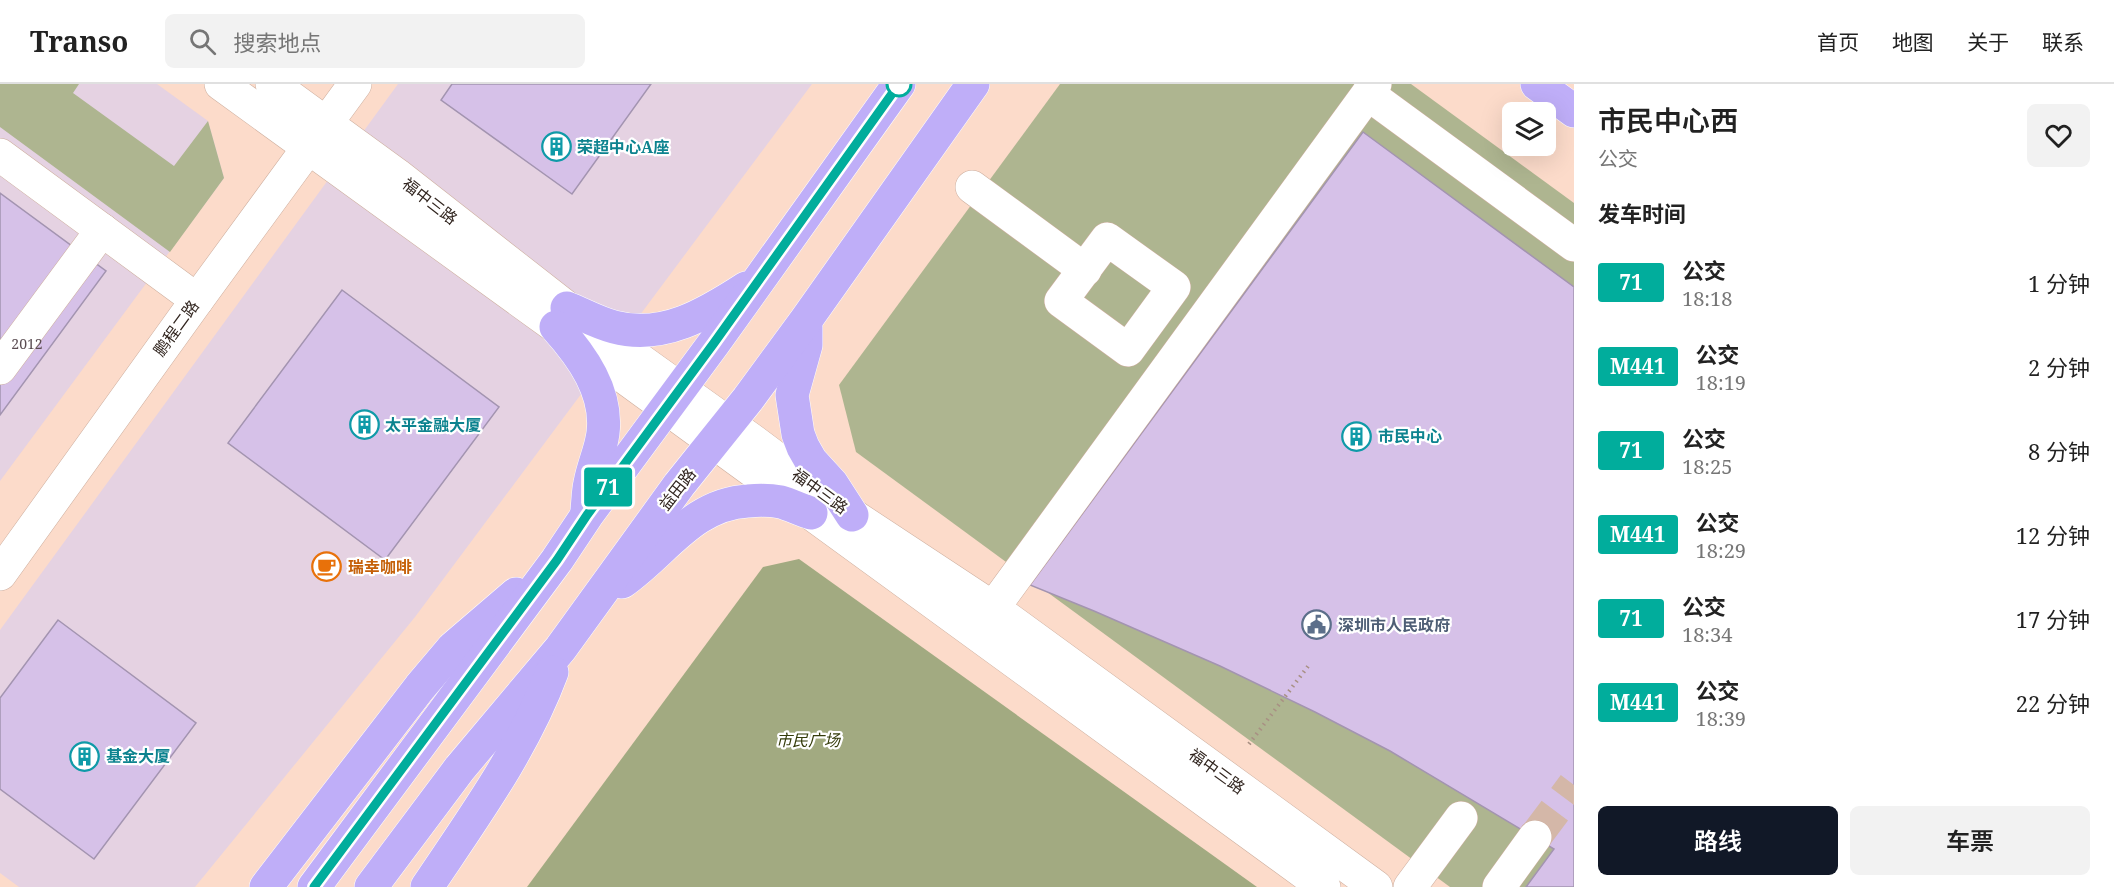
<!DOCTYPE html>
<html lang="zh">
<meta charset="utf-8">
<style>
body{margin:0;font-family:"Noto Serif","Noto Sans SC",serif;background:#f2f2f2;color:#222;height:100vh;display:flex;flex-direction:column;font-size:22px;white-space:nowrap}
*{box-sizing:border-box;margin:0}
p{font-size:20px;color:#767676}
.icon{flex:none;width:33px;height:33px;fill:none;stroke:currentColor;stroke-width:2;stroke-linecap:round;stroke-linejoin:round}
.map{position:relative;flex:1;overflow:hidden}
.drawer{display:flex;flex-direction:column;background:#fff;width:540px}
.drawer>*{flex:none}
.badge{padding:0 12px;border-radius:4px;font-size:21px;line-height:39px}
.controls{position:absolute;left:1502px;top:18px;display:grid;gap:12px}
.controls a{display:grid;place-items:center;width:54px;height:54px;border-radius:9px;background:#fff;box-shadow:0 6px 24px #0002;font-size:30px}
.map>.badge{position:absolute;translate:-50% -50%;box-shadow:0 0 0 3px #fff}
h2{padding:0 24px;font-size:22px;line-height:54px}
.round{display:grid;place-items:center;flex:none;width:63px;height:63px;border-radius:9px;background:#f2f2f2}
.overview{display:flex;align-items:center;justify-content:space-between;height:102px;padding:0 24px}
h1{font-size:28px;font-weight:600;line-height:45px}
.button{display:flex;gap:12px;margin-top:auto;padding:12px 24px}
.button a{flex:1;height:69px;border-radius:9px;background:#111827;color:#fff;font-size:24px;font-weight:600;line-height:69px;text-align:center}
.button a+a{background:#f2f2f2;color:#222}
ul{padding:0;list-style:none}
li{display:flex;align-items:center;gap:18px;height:84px;padding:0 24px}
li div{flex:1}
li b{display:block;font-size:22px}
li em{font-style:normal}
li .badge{min-width:66px;font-weight:700;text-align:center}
header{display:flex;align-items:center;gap:36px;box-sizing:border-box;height:84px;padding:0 30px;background:#fff;border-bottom:2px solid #e0e0e0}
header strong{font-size:28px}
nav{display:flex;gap:33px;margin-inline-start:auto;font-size:21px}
.search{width:420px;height:54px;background:#f2f2f2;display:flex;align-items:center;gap:15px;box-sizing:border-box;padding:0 21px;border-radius:9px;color:#767676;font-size:22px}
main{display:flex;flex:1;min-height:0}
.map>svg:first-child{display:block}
.commercial{fill:#e5d2e2}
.green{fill:#aeb590}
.forest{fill:#a2aa81}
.building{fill:#d6c1e8;stroke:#a394b0;stroke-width:1.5}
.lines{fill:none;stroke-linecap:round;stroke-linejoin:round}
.minor-tunnel{stroke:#d4b7a8;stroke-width:33;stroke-dasharray:33 16;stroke-linecap:butt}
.minor-casing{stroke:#cdae9e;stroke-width:34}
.major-casing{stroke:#fff;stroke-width:34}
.path{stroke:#a89083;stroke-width:4;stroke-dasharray:1.5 4.5;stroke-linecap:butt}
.minor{stroke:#fff;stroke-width:33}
.major{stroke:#bfaef8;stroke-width:33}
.line-casing{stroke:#fff;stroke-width:14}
.line{stroke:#01ad9c;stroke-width:9}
.stop-dot{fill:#fff;stroke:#01ad9c;stroke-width:3}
.labels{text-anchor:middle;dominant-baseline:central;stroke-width:4.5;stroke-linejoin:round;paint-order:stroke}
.number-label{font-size:14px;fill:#5b4d52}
.culture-label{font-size:16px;font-weight:bold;fill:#0d838f;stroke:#fff;text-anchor:start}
.street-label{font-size:16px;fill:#322620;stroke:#fff}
.food-label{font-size:16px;font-weight:bold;fill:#c56008;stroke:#fff;text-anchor:start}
.service-label{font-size:16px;font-weight:bold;fill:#4e5e75;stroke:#fff;text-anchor:start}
.park-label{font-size:16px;font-style:italic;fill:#353c0b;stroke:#fff}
</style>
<header>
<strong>Transo</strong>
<div class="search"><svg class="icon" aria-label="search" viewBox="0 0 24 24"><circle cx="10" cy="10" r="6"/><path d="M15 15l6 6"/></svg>搜索地点</div>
<nav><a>首页</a><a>地图</a><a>关于</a><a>联系</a></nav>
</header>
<main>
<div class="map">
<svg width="1574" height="803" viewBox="0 0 1574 803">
<rect width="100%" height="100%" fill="#fcdbca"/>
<!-- commercial -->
<g class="commercial">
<path d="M0,0H157L208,37L224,94L0,397Z"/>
<path d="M398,0H812L415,533L195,803H19L0,789V546Z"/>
</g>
<!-- green -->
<g class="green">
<path d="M0,0H79L73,9L174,82L208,37L224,94L170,168L0,43Z"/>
<path d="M1060,0H1411L1574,119V803H1450L856,368L839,301Z"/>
</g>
<!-- forest -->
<path class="forest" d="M799,475L1257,803H527L763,483Z"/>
<!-- building -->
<g class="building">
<path d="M452,0H651L572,110L441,16Z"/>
<path d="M1363,48L1574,203V803H1526L1554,765L1390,667L1315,628L1220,582L1094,527L1030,501Z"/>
<path d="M0,109L106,187L0,331Z"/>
<path d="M342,206L499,323L385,476L228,359Z"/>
<path d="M58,536L196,639L94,775L0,705V614Z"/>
</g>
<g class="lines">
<!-- minor-tunnel -->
<path class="minor-tunnel" d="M1535,753L1574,701"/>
<defs>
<g id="minor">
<path d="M221,0L559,245"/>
<path d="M272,0L397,91L567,224L753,357L852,431L993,524L1376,803"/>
<path d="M1368,10L1574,161"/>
<path d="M0,71L197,216"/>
<path d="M972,103L1085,186"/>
<path d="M1107,155L1174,203L1128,266L1061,217Z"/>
<path d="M598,274L1324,803"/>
<path d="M0,284L102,146"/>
<path d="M0,490L197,216L355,0"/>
<path d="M993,524L1375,0"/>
<path d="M1410,803L1461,734"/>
<path d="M1499,803L1535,753"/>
</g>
<g id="major">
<path d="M1537,0L1574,27"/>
<path d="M567,224C582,230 598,239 614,243C663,256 706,230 746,204"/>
<path d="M556,243C582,272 608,308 603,349C601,366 593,382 590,399C588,407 588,417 587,426"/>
<path d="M806,243V261L792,311L798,350L803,363L811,377L832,400L852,431"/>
<path d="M622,498C665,468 692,420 748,417C759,416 770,416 781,418C791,421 801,426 811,429"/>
<path d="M266,803L420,603L453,564L516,510"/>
<path d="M314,803L557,476L587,431L714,259L899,0"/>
<path d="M371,803L460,684L561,564L679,401L748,315L806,236L973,0"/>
<path d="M427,803C473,734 523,666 552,588"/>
</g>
</defs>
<!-- minor casing -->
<use href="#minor" class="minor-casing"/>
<!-- major casing -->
<use href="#major" class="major-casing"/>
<!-- path -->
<path class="path" d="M1249,660L1309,581"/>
<!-- minor -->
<use href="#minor" class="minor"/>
<!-- major -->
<use href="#major" class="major"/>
</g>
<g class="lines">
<defs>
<path id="line" d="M314,803L557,476L587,431L714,259L899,0"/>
</defs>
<!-- line casing -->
<use href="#line" class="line-casing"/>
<!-- line -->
<use href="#line" class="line"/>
</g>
<!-- icons -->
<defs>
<symbol id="building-ring" viewBox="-11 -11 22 22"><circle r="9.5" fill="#fff" stroke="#0f9aa8" stroke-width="1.5"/><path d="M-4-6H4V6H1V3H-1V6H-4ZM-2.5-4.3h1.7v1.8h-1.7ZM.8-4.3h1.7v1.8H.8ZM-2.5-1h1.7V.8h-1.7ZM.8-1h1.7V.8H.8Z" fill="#0f9aa8"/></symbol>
<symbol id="cafe-ring" viewBox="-11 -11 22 22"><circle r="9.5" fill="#fff" stroke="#e8710a" stroke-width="1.5"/><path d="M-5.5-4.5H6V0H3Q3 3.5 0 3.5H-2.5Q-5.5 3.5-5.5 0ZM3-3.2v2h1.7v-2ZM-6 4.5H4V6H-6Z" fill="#e8710a"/></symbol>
<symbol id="civic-ring" viewBox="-11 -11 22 22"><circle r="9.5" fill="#fff" stroke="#5c6f8a" stroke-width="1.5"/><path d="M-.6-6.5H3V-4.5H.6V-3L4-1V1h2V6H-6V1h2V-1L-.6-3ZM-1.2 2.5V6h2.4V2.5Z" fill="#5c6f8a"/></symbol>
</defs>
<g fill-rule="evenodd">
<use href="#building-ring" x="540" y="46" width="33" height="33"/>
<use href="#building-ring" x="348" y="324" width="33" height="33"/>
<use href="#building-ring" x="1340" y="336" width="33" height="33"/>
<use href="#cafe-ring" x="310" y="466" width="33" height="33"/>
<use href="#civic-ring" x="1300" y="524" width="33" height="33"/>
<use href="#building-ring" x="68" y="656" width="33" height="33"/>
</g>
<!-- markers -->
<circle class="stop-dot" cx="899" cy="0" r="12"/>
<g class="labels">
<!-- number labels -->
<g class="number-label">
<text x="27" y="259">2012</text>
</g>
<!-- culture labels -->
<g class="culture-label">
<text x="577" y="63">荣超中心A座</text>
<text x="385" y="341">太平金融大厦</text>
<text x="1378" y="352">市民中心</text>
<text x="106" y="672">基金大厦</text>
</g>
<!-- street labels -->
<g class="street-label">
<text transform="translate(430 117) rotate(38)">福中三路</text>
<text transform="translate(176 244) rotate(-54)">鹏程二路</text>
<text transform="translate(677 405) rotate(-52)">益田路</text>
<text transform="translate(820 407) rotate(36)">福中三路</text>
<text transform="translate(1217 687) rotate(36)">福中三路</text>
</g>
<!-- food labels -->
<g class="food-label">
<text x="348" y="483">瑞幸咖啡</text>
</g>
<!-- service labels -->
<g class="service-label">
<text x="1338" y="541">深圳市人民政府</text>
</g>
<!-- park labels -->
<g class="park-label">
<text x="808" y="656">市民广场</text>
</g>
</g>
</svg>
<div class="controls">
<a><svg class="icon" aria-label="layers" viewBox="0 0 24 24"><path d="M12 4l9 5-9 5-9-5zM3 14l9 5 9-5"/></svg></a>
</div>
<b class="badge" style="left:608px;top:403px;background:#01ad9c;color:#fff">71</b>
</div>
<section class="drawer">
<div class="overview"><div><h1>市民中心西</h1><p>公交</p></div><a class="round"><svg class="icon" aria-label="heart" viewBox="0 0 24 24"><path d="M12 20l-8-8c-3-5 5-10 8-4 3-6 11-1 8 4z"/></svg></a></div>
<h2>发车时间</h2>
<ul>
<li><span class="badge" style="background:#01ad9c;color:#fff">71</span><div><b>公交</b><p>18:18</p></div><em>1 分钟</em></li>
<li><span class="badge" style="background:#01ad9c;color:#fff">M441</span><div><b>公交</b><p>18:19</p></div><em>2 分钟</em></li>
<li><span class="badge" style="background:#01ad9c;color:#fff">71</span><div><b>公交</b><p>18:25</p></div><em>8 分钟</em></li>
<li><span class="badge" style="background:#01ad9c;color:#fff">M441</span><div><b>公交</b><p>18:29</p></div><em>12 分钟</em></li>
<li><span class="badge" style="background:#01ad9c;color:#fff">71</span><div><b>公交</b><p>18:34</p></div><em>17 分钟</em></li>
<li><span class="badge" style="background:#01ad9c;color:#fff">M441</span><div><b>公交</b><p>18:39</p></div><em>22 分钟</em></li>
</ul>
<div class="button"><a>路线</a><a>车票</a></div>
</section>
</main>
